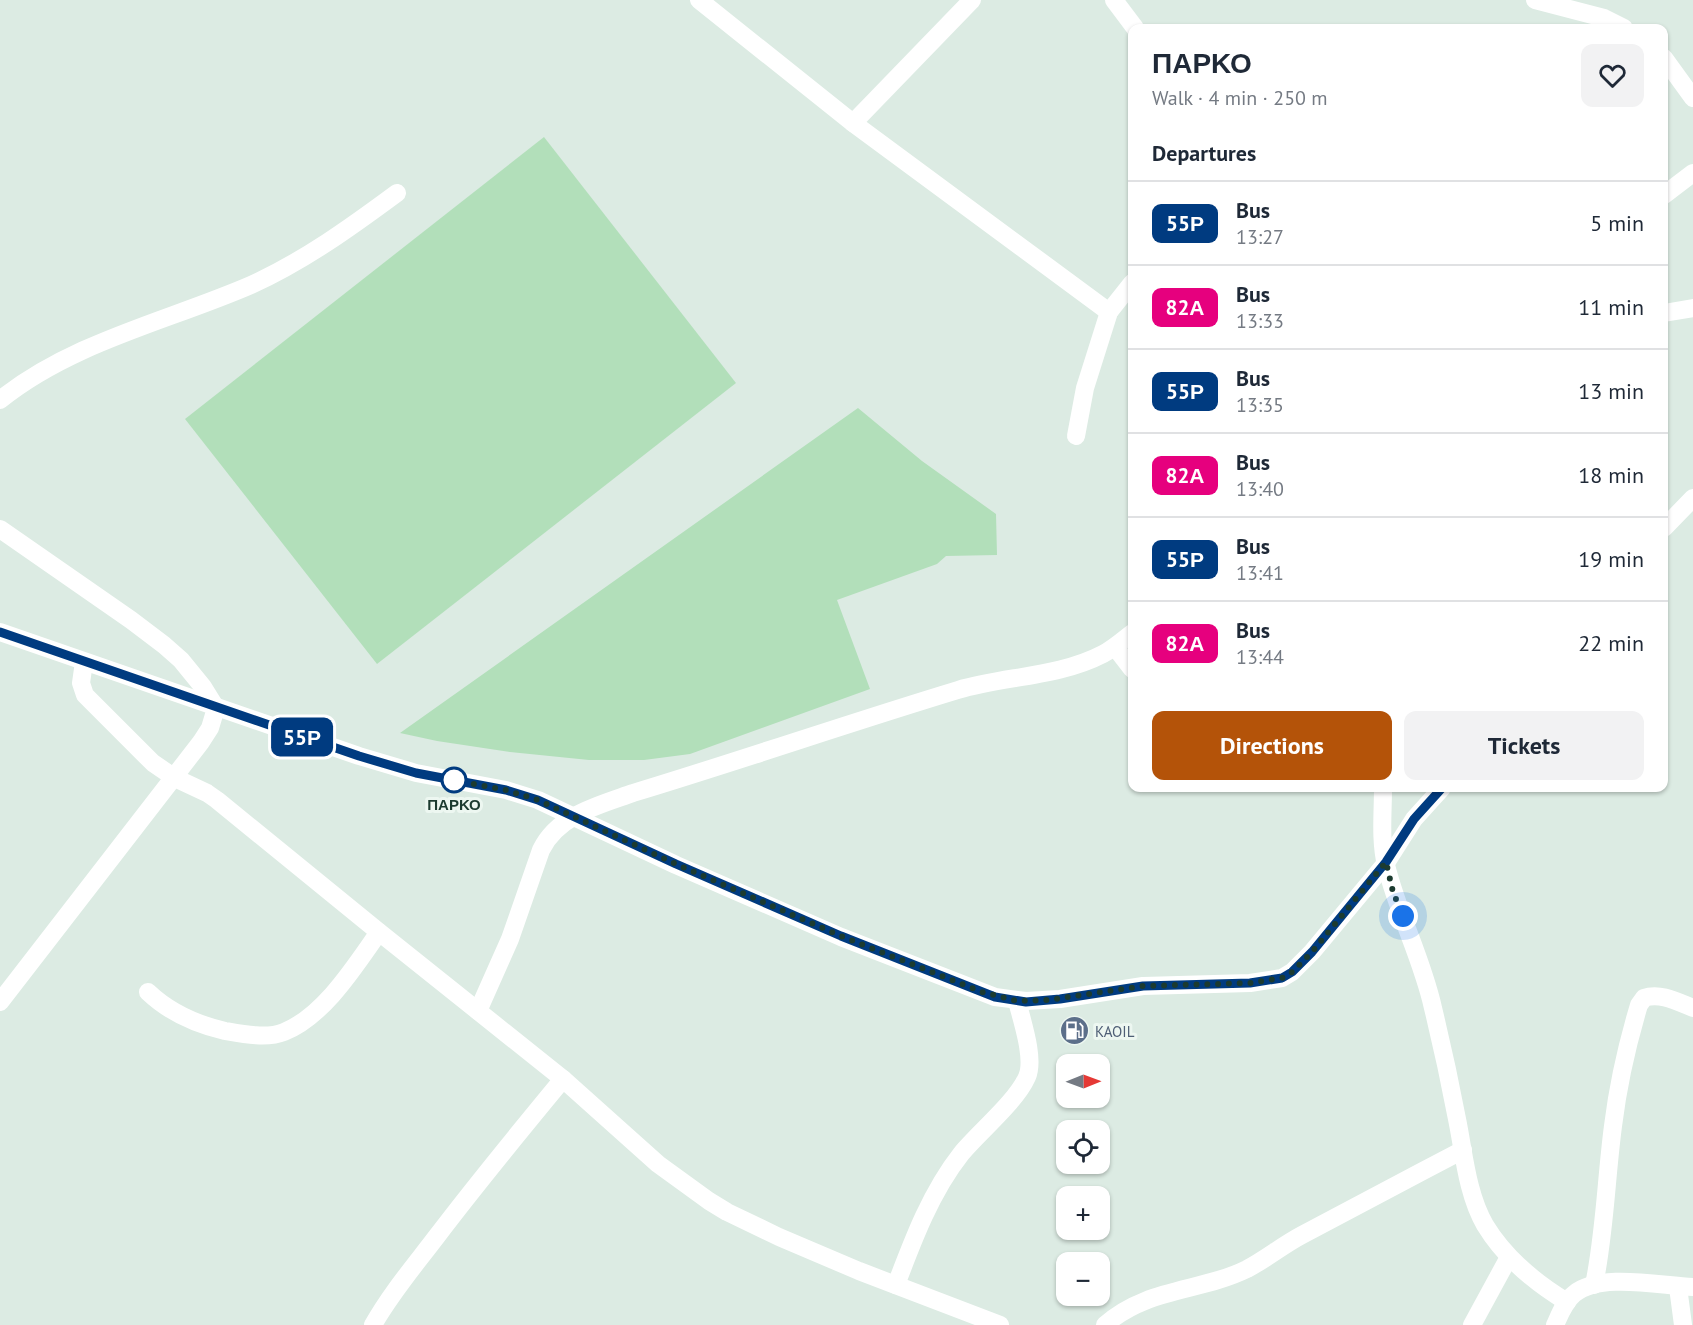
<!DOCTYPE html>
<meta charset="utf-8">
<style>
body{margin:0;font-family:"PT Sans",sans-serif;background:#f2f2f3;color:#1f2937;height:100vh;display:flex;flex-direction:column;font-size:22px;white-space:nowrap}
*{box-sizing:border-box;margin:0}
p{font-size:20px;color:#747a83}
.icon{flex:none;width:33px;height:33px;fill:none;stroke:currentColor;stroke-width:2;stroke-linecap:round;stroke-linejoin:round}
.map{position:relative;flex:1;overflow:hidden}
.sheet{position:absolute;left:1128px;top:24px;width:540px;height:768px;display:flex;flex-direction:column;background:#fff;border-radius:12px;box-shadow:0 2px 4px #0004}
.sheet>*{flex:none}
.badge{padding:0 12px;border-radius:9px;font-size:21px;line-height:39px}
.needle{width:39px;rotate:89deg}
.fabs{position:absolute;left:1056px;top:1054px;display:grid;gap:12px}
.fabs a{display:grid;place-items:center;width:54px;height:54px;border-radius:12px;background:#fff;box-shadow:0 2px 4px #0004;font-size:30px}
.you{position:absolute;width:30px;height:30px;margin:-15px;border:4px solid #fff;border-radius:50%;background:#1a73e8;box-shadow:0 0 0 9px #1a73e833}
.map>.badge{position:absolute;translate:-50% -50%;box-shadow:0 0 0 3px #fff}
h2{padding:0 24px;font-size:22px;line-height:54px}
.round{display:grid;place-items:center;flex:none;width:63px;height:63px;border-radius:12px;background:#f2f2f3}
.headline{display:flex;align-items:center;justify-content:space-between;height:102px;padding:0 24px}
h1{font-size:28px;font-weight:800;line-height:45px}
.button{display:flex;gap:12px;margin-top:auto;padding:12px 24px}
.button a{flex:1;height:69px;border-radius:12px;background:#b45309;color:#fff;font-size:24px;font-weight:800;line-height:69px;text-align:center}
.button a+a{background:#f2f2f3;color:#1f2937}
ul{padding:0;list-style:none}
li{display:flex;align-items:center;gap:18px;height:84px;padding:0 24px;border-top:2px solid #e0e1e3}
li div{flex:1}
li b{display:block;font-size:22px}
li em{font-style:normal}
li .badge{min-width:66px;font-weight:700;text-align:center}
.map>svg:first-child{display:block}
.green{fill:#b2dfba}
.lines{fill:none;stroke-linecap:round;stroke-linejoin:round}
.minor{stroke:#fff;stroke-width:18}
.line-casing{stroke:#fff;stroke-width:14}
.line{stroke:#003b80;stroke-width:9}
.walk{stroke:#1c3b30;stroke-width:6;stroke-dasharray:0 10.8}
.stop-dot{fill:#fff;stroke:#003b80;stroke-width:3}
.labels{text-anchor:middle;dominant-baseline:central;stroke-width:6;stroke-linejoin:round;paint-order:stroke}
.stop-label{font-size:15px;font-weight:bold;fill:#1c3b30;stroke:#edf7f1}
.service-label{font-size:15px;fill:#4e5e75;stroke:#edf7f1;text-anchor:start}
</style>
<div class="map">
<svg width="1693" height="1325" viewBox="0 0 1693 1325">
<rect width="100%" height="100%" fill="#dcebe3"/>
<!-- green -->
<g class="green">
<path d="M544,137L736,383L377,664L185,419Z"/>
<path d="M858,408L922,461L996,514L997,555L946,556L937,564L837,600L870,689L690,754L644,760H589L510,752L437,741L400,733Z"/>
</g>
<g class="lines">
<!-- minor -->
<g class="minor">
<path d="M699,0L853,123L1109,312L1132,283"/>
<path d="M1114,0L1135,28"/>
<path d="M1535,0L1604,18L1624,28"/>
<path d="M1664,58L1693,98"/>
<path d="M853,123L972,0"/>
<path d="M1664,195L1693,173"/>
<path d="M1664,313L1693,308"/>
<path d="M0,400C72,342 168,321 251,285C304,261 351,227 397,193"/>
<path d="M1076,436L1085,388L1109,312"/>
<path d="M1664,528L1693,498"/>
<path d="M0,529L131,620L164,645L181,660L203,687L216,708L210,728L201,742L0,1002"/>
<path d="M0,632L359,756L416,773L506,790L538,800L676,865L841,937L995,997L1026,1001L1060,999L1143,986L1250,983L1282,978L1292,972L1312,952L1386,863L1414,819L1442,788"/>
<path d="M1115,647L1132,669"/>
<path d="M84,662L81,683L85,695L153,763L175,778L207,793L217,800L379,932L563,1079L658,1164L709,1201L727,1212L779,1237L859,1271L1000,1325"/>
<path d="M1383,788C1383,813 1380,840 1386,865C1398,914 1422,958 1433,1008C1442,1045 1450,1082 1457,1119C1464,1153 1467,1194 1485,1225C1505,1258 1534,1282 1567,1302"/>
<path d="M148,992C170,1013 195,1024 225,1031C242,1034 267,1039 284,1032C324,1016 355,966 379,932"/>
<path d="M478,1011L510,939L541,850C558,815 599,805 633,793C742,760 849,723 958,690C1005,676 1059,677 1103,654C1114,648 1123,640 1132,633"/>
<path d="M896,1285C913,1240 931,1192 961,1154C979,1132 1016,1102 1027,1077C1035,1059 1022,1021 1017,1001"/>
<path d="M1594,1285C1605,1232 1606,1179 1613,1126C1618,1085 1627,1045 1639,1005L1644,998C1660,992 1678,1002 1693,1008"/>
<path d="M1678,1287L1683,1325"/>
<path d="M373,1325C391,1293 415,1265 437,1236C478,1182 520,1131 563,1079"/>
<path d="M1105,1325C1146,1288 1200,1292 1247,1269C1266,1259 1283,1245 1302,1235C1355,1207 1409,1178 1463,1150"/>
<path d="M1472,1325L1509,1257"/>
<path d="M1555,1325C1560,1314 1565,1301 1574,1294C1600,1272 1661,1286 1693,1287"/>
</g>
</g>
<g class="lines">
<defs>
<path id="line" d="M0,632L359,756L416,773L506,790L538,800L676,864L841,936L995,997L1026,1002L1060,999L1143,986L1250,983L1282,978L1292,972L1312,952L1386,862L1414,819L1442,788"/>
</defs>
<!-- line casing -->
<use href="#line" class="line-casing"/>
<!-- line -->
<use href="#line" class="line"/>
<!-- walk -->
<path class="walk" d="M454,780L448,779L506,790L538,800L676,864L841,936L982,992L1017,1001L1048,1000L1143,986L1250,983L1282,978L1292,972L1312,952L1386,862L1393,892L1403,916"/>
</g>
<!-- icons -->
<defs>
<symbol id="fuel-disc" viewBox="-11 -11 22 22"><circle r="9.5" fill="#5c6f8a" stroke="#edf7f1"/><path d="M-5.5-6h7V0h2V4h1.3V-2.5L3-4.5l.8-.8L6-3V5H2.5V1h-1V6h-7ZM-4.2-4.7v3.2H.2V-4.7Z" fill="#fff"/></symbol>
</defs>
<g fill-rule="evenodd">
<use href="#fuel-disc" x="1058" y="1014" width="33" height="33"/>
</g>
<!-- markers -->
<circle class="stop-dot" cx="454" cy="780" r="12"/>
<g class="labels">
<!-- stop labels -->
<g class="stop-label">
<text x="454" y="804">ΠΑΡΚΟ</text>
</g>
<!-- service labels -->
<g class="service-label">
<text x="1095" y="1031">KAOIL</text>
</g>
</g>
</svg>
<div class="fabs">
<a><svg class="needle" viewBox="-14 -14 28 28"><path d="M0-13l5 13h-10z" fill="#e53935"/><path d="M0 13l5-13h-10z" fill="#747a83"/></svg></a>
<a><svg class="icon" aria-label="locate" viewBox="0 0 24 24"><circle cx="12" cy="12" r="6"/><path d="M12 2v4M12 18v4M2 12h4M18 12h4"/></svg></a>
<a>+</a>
<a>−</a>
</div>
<div class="you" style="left:1403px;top:916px"></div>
<b class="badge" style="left:302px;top:737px;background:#003b80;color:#fff">55Ρ</b>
<section class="sheet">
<div class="headline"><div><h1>ΠΑΡΚΟ</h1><p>Walk · 4 min · 250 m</p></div><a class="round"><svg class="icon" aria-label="heart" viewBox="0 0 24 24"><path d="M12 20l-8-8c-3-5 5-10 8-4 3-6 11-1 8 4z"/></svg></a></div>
<h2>Departures</h2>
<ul>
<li><span class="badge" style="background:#003b80;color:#fff">55Ρ</span><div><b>Bus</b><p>13:27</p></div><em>5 min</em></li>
<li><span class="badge" style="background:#e6007e;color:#fff">82Α</span><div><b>Bus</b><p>13:33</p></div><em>11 min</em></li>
<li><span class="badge" style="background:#003b80;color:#fff">55Ρ</span><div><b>Bus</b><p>13:35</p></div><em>13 min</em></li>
<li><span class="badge" style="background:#e6007e;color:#fff">82Α</span><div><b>Bus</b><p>13:40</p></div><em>18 min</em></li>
<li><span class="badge" style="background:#003b80;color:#fff">55Ρ</span><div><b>Bus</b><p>13:41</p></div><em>19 min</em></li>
<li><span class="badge" style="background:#e6007e;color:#fff">82Α</span><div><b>Bus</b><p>13:44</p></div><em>22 min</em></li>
</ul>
<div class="button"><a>Directions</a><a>Tickets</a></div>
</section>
</div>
